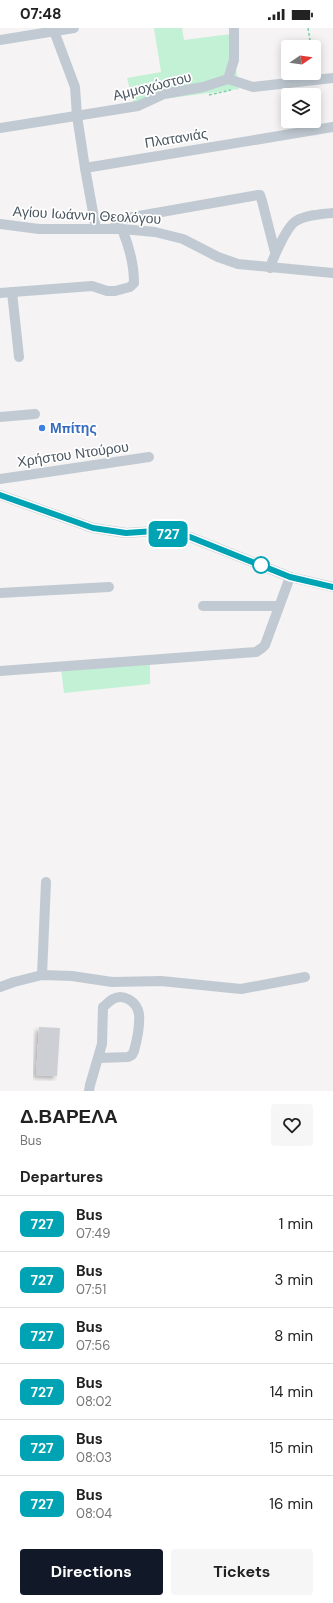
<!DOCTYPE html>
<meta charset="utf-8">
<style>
body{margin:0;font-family:"DM Sans",sans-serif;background:#f6f6f6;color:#222;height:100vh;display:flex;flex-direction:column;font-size:15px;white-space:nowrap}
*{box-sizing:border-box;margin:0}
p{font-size:13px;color:#767676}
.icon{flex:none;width:22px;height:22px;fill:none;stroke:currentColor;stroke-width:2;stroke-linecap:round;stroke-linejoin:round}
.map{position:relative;height:1063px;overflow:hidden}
.drawer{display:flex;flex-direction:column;background:#fff;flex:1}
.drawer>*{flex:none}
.badge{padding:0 8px;border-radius:6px;font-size:14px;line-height:26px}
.needle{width:26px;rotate:77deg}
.controls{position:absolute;left:281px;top:12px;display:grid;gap:8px}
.controls a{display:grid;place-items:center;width:40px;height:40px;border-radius:4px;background:#fff;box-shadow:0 2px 10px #0003;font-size:20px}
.map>.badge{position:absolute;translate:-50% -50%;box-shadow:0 0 0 2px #fff}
h2{padding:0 20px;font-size:15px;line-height:36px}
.round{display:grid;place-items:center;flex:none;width:42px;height:42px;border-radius:4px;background:#f6f6f6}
.overview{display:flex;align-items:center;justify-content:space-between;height:68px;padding:0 20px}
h1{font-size:19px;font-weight:700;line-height:30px}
.action{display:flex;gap:8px;margin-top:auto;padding:8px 20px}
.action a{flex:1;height:46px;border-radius:4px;background:#111827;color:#fff;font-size:16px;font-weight:700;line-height:46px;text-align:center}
.action a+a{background:#f6f6f6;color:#222}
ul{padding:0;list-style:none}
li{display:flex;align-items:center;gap:12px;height:56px;padding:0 20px;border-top:1px solid #e0e0e0}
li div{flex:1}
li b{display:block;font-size:15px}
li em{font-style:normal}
li .badge{min-width:44px;font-weight:700;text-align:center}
.status{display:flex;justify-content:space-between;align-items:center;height:28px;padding:0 20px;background:#fff;direction:ltr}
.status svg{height:11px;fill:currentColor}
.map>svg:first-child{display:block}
.green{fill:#c3f1d5}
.building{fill:#cdcfd5;filter:url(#shadow)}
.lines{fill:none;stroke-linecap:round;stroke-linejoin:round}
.path{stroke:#7ad0a6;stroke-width:1.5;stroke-dasharray:3 2;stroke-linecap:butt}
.minor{stroke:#c1cad2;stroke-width:10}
.line-casing{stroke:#fff;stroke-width:9}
.line{stroke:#00a3b4;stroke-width:6}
.shop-dot{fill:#3f7fe0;stroke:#fff;stroke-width:1.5}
.stop-dot{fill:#fff;stroke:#00a3b4;stroke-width:2}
.labels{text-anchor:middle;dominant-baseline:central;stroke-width:3.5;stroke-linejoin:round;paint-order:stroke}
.street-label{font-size:14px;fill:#4a5661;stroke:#fff}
.shop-label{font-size:14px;font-weight:bold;fill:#366cbe;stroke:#fff;text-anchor:start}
</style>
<div class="status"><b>07:48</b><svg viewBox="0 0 49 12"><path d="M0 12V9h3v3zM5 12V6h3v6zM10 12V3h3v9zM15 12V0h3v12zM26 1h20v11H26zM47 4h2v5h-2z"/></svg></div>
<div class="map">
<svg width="333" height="1063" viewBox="0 0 333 1063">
<defs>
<filter id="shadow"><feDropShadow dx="-3" dy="3" stdDeviation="2" flood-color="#0004"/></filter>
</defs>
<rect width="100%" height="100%" fill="#f5f3f3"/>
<!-- green -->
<g class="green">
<path d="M154,0H182L184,12L231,6L239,61L133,75L127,50L161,44Z"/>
<path d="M150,633V656L64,665L61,641Z"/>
</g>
<!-- building -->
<path class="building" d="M39,999L60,1000L57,1048L36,1047Z"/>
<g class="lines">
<!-- path -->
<g class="path">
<path d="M308,0L311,19"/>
<path d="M314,38L315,44"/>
<path d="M209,67L231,62"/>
</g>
<!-- minor -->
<g class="minor">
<path d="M54,3L75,59L77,88L85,140"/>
<path d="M0,12L74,0"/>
<path d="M228,51L234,32V0"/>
<path d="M0,100L138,78L164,66L203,59L228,51L253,59L333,50"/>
<path d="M0,196L39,201H122L155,204L183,211L218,229L238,236L333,245"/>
<path d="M96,201L85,140L333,99"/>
<path d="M115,201L116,192L258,167H260L262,173L275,224"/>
<path d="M270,240C273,230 287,198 296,193C306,187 321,186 333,185"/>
<path d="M12,264L19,329"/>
<path d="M0,265L92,258L107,263H115L130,259L134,255C134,237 129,218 122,201"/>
<path d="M0,389L35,386"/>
<path d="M0,451L149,429"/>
<path d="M0,467L93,500L126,505L155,503L190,509L290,549L333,559"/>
<path d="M0,565L109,559"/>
<path d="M203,578H279"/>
<path d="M0,643L256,624L262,620L265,617L290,549"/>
<path d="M42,947L46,854"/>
<path d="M0,959L14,954L42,947L72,948L112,954L161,953L241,961L305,949"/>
<path d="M89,1063L90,1057L102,1016L103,979C106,977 109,973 113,971C124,965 137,974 139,986C140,997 137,1012 134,1023L132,1027L128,1029L99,1030"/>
</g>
</g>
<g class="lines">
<defs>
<path id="line" d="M0,467L93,500L126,505L155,503L190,509L290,549L333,559"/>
</defs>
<!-- line casing -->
<use href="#line" class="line-casing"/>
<!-- line -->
<use href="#line" class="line"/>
</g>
<!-- markers -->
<circle class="shop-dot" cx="42" cy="400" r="4"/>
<circle class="stop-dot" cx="261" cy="537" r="8"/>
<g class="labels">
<!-- street labels -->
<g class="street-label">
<text transform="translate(152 58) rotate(-14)">Αμμοχώστου</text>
<text transform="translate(176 110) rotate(-9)">Πλατανιάς</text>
<text transform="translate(87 187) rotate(3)">Αγίου Ιωάννη Θεολόγου</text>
<text transform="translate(73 426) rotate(-8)">Χρήστου Ντούρου</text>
</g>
<!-- shop labels -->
<g class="shop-label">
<text x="50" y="400">Μπίτης</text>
</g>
</g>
</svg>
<div class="controls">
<a><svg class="needle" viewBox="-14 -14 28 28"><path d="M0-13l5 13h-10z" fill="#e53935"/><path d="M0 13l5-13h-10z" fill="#767676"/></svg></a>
<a><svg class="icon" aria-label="layers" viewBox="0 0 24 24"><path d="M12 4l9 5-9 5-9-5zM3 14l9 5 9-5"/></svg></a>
</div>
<b class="badge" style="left:168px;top:506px;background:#00a3b4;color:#fff">727</b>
</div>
<section class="drawer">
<div class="overview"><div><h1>Δ.ΒΑΡΕΛΑ</h1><p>Bus</p></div><a class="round"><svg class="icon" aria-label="heart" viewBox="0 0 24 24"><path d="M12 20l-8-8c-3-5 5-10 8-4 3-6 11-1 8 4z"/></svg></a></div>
<h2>Departures</h2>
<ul>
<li><span class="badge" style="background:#00a3b4;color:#fff">727</span><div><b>Bus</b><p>07:49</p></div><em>1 min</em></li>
<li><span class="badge" style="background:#00a3b4;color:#fff">727</span><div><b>Bus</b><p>07:51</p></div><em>3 min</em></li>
<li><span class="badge" style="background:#00a3b4;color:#fff">727</span><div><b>Bus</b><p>07:56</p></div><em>8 min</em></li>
<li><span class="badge" style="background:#00a3b4;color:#fff">727</span><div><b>Bus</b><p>08:02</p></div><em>14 min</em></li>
<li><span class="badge" style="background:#00a3b4;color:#fff">727</span><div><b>Bus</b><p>08:03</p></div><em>15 min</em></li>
<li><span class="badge" style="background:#00a3b4;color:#fff">727</span><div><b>Bus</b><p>08:04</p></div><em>16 min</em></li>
</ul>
<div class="action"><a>Directions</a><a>Tickets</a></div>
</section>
